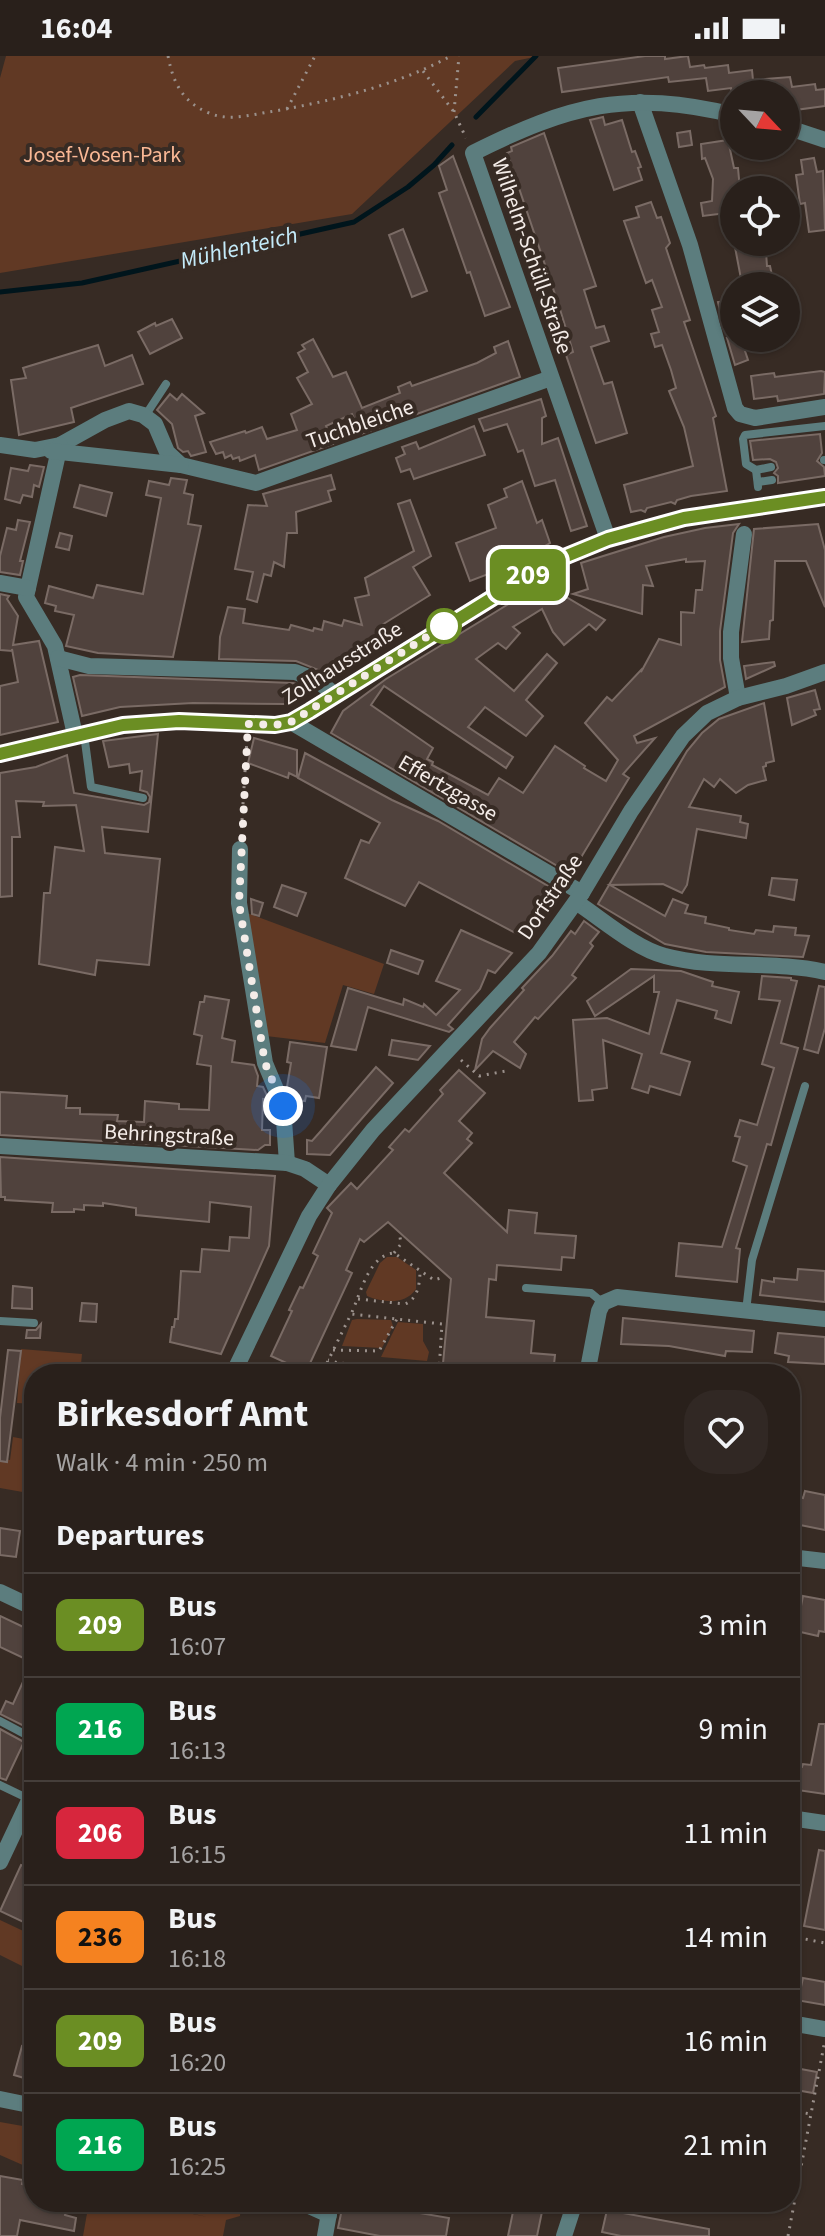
<!DOCTYPE html>
<meta charset="utf-8">
<style>
body{margin:0;font-family:"Source Sans 3",sans-serif;background:#312824;color:#f1f3f6;height:100vh;display:flex;flex-direction:column;font-size:30px;white-space:nowrap}
*{box-sizing:border-box;margin:0}
p{font-size:26px;color:#a5a3a3}
.icon{flex:none;width:44px;height:44px;fill:none;stroke:currentColor;stroke-width:2;stroke-linecap:round;stroke-linejoin:round}
.map{position:relative;flex:1;overflow:hidden}
.side{position:absolute;left:24px;top:1308px;width:776px;height:848px;display:flex;flex-direction:column;background:#29201b;border-radius:32px;box-shadow:0 2px 6px #0004,0 0 0 2px #453e3a}
.side>*{flex:none}
.badge{padding:0 16px;border-radius:12px;font-size:28px;line-height:52px}
.needle{width:52px;rotate:116deg}
.controls{position:absolute;left:720px;top:24px;display:grid;gap:16px}
.controls a{display:grid;place-items:center;width:80px;height:80px;border-radius:50%;background:#29201b;box-shadow:0 2px 6px #0004,0 0 0 2px #453e3a;font-size:40px}
.you{position:absolute;width:40px;height:40px;margin:-20px;border:6px solid #fff;border-radius:50%;background:#1a73e8;box-shadow:0 0 0 12px #1a73e833}
.map>.badge{position:absolute;translate:-50% -50%;box-shadow:0 0 0 4px #fff}
h2{padding:0 32px;font-size:30px;line-height:72px}
.round{display:grid;place-items:center;flex:none;width:84px;height:84px;border-radius:32px;background:#312824}
.summary{display:flex;align-items:center;justify-content:space-between;height:136px;padding:0 32px}
h1{font-size:38px;font-weight:700;line-height:60px}
ul{padding:0;list-style:none}
li{display:flex;align-items:center;gap:24px;height:104px;padding:0 32px;border-top:2px solid #453e3a}
li div{flex:1}
li b{display:block;font-size:30px}
li em{font-style:normal}
li .badge{min-width:88px;font-weight:700;text-align:center}
.status{display:flex;justify-content:space-between;align-items:center;height:56px;padding:0 40px;background:#29201b;direction:ltr}
.status svg{height:22px;fill:currentColor}
.map>svg:first-child{display:block}
.green{fill:#613924}
.lines{fill:none;stroke-linecap:round;stroke-linejoin:round}
.stream{stroke:#00151c;stroke-width:5}
.building{fill:#50423d;stroke:#7a6b65;stroke-width:2}
.path{stroke:#9b918c;stroke-width:3;stroke-dasharray:2 6;stroke-linecap:butt}
.service{stroke:#5c7d7e;stroke-width:8}
.minor{stroke:#5c7d7e;stroke-width:16}
.tertiary{stroke:#5c7d7e;stroke-width:16}
.line-casing{stroke:#fff;stroke-width:18}
.line{stroke:#6b8e23;stroke-width:12}
.walk{stroke:#f4ece8;stroke-width:8;stroke-dasharray:0 14.4}
.stop-dot{fill:#fff;stroke:#6b8e23;stroke-width:4}
.labels{text-anchor:middle;dominant-baseline:central;stroke-width:8;stroke-linejoin:round;paint-order:stroke}
.park-label{font-size:22px;fill:#fab895;stroke:#372b24}
.street-label{font-size:22px;fill:#f4ece8;stroke:#372b24}
.water-label{font-size:24px;font-style:italic;fill:#c4ebfa;stroke:#372b24}
</style>
<div class="status"><b>16:04</b><svg viewBox="0 0 49 12"><path d="M0 12V9h3v3zM5 12V6h3v6zM10 12V3h3v9zM15 12V0h3v12zM26 1h20v11H26zM47 4h2v5h-2z"/></svg></div>
<div class="map">
<svg width="825" height="2180" viewBox="0 0 825 2180">
<rect width="100%" height="100%" fill="#372b24"/>
<!-- green -->
<g class="green">
<path d="M6,0H539L515,5L352,158L0,217V22Z"/>
<path d="M247,857L384,908L374,938L343,929L325,987L266,980Z"/>
<path d="M387,1201H397L416,1214V1233C405,1249 384,1247 367,1240L366,1236L380,1207Z"/>
<path d="M357,1263L391,1264L393,1270L382,1292L342,1290L352,1264Z"/>
<path d="M398,1266L423,1268V1285L429,1296L427,1305L381,1301Z"/>
<path d="M21,1293L82,1298L80,1318H34V1348L17,1347Z"/>
<path d="M13,1381L34,1385V1438L0,1432V1402L10,1404Z"/>
<path d="M0,1864L34,1880V1916L0,1899Z"/>
<path d="M0,2066L34,2072V2114L0,2099Z"/>
<path d="M89,2146H131L208,2161L139,2146H235L241,2149L240,2160L226,2164L223,2180H83Z"/>
</g>
<g class="lines">
<!-- stream -->
<g class="stream">
<path d="M476,61L536,0"/>
<path d="M0,236L82,227L354,166L408,131L434,109L452,89"/>
</g>
</g>
<!-- building -->
<g class="building">
<path d="M645,0H665V3L688,0L690,11L704,9L705,12L728,9L729,17L752,14L753,24L790,21L792,31L815,28L816,34L825,33V50L795,54L794,45L786,46V38H762V36L732,38L731,32L708,35L706,22L669,26L668,21L562,36L558,12Z"/>
<path d="M603,61L605,69L622,64L632,96L635,95L641,111L638,112L642,124L614,134L590,64Z"/>
<path d="M690,75L692,89L679,91L677,77Z"/>
<path d="M544,77L596,230L584,234L596,272L604,270L609,285L591,291L604,328L612,326L627,377L596,387L566,299L573,296L559,250L507,97L512,95L511,91Z"/>
<path d="M728,84L734,112H738L740,134H734V156L703,160L701,147L712,145L713,123L705,102L702,103L701,88Z"/>
<path d="M453,100L510,251L485,260L470,216L467,217L439,137L447,134L439,110Z"/>
<path d="M814,102L817,116L823,115L825,174L809,176L805,147L800,148L796,119L803,118L801,104Z"/>
<path d="M651,146L657,162L661,161L670,187L666,192L690,264L684,266L716,360L713,362L727,435L691,440L677,444L675,448L671,446L647,452L645,456L641,454L631,456L624,429L693,410L684,371L669,335L676,332L671,314L662,289L655,291L651,278L659,276L652,254L662,251L652,224L646,227L624,165L639,161L636,151Z"/>
<path d="M403,173L427,235L412,241L389,179Z"/>
<path d="M734,186H761V196H766L767,210H770L773,224L742,228Z"/>
<path d="M734,244V257L721,259L718,246Z"/>
<path d="M172,263L182,282L150,298L138,276L155,267L156,270Z"/>
<path d="M727,282H767L768,284L744,292L748,304L735,309Z"/>
<path d="M313,283L333,321L346,316L362,352L400,337L398,331L410,326L412,330L477,307L496,297L494,291L508,285L520,321L361,378L352,358L326,370L333,388L259,414L255,399L240,405L239,401L233,403L231,399L225,402L223,396L216,398L210,386L245,375L246,377L262,371L267,383L297,374L291,358L312,348L297,322L308,316L298,297L305,293L302,289Z"/>
<path d="M98,289L105,310L132,299L143,328L71,352L74,366L19,379L11,324L26,322L23,312Z"/>
<path d="M821,315L825,316L824,338L778,345L777,340L754,343L751,320L774,317L775,321Z"/>
<path d="M170,338L177,344L182,338L204,357L195,360L206,396L191,400L188,395L183,396L178,392L172,368L157,354Z"/>
<path d="M541,343L546,360L542,362V388L558,382L587,470L571,475L555,424L535,430L523,394L518,396L507,368L484,375L479,363Z"/>
<path d="M474,370L485,399L414,423L410,413L401,416L396,402L405,398L402,391L416,386L419,393Z"/>
<path d="M820,378L822,397L817,405L824,411L825,420L778,427V420L774,417L778,412L776,406L770,403L753,404L750,385Z"/>
<path d="M30,409L44,411L39,431L34,429L32,441L23,439L20,447L5,443L11,412L28,415Z"/>
<path d="M331,419L335,433L328,435L331,445L296,456L297,477H287L284,511L274,506L271,520L264,518L257,546L247,543L253,516L235,513L248,449L267,450L263,438Z"/>
<path d="M171,422L187,424L184,437L193,439L188,468L201,470L173,601L98,597L66,590L74,559L55,555L56,550L45,547L49,530L93,542L97,529L143,538L161,442L146,439L149,425L169,429Z"/>
<path d="M522,425L537,467L542,464L550,487L512,509L470,525L456,487L496,472L488,449L507,441L504,433Z"/>
<path d="M80,429L112,437L106,460L74,451Z"/>
<path d="M410,444L431,500L413,511L430,539L377,572L385,586L328,618L296,605L219,603L220,581L228,551L245,553L243,567L289,574L291,569L313,575L314,572L322,574L324,565L342,570L344,564L362,569L355,542L369,539L365,522L414,495L398,448Z"/>
<path d="M18,464L30,466L20,505H23L20,519L0,516V500L7,472L16,474Z"/>
<path d="M739,468L733,477L720,575V604L725,631L634,680L637,687L655,682L623,718L629,722L571,818L331,677L343,655L386,623L561,516L566,531L563,539L605,564L596,574L589,568L564,589L553,576L542,553L513,571L520,577L506,593L498,587L476,603L514,635L547,598L557,607L526,644L543,660L526,680L485,651L468,671L513,701L506,712L384,630L371,649L433,692L427,703L433,706L432,709L488,739L499,722L523,737L555,690L585,710L584,712L606,725L618,704L585,667L607,641L612,645L641,614V616L659,583L681,589V556L694,557L696,534H702L705,505L686,506V503L646,510L653,530L643,529L642,558L573,538L588,533L581,507L664,481L705,472Z"/>
<path d="M818,468L825,494V551L806,505H775L773,564L770,565L769,583L742,586L754,473Z"/>
<path d="M60,477L72,480L69,494L56,491Z"/>
<path d="M0,538L9,540L7,543L18,560L13,589L39,585L58,666L0,679V630L18,626L12,593V595L0,594Z"/>
<path d="M774,606L775,610L746,623L744,610Z"/>
<path d="M80,619L293,627L297,628V640L285,648L193,647L120,651L82,660L73,621Z"/>
<path d="M815,634L820,653L814,654L816,659L792,669L787,642Z"/>
<path d="M764,647L774,705L766,707V710L763,711L766,724L748,729L736,737L720,723L714,731L704,723L689,751L741,760L740,766L748,768L746,782L697,773L687,829L682,837L663,828L610,829L665,860L673,843L688,849L685,857L706,861L705,867L729,872V874L754,878L756,874L773,876L774,870L796,872L795,879L809,880L803,901L706,896L665,888L598,848L687,695L702,677L719,663Z"/>
<path d="M158,678L148,776L102,771L105,797L160,803L149,909L97,904L95,919L39,908L44,837H50L55,791L84,795L76,749L43,750L44,746L16,745L20,781H12V840L0,841V717L36,711L67,699L74,737L144,749L149,746L150,741L147,736L140,734L142,715L130,717L129,708L109,711L103,685Z"/>
<path d="M254,682L297,694V721L289,717L288,722L248,707Z"/>
<path d="M305,697L392,744L438,765L553,833L554,837L525,882L419,826L405,850L345,822L361,784L369,787L380,767L298,722Z"/>
<path d="M772,822L797,824L794,844L769,839Z"/>
<path d="M282,829L306,837L297,860L274,851Z"/>
<path d="M251,843L263,847L259,860L252,858Z"/>
<path d="M584,865L599,876L590,887L593,890L572,919L576,922L538,963L535,961L514,986L526,998L520,1012L493,995L475,1014L482,983L490,972L524,934L522,932L552,900L571,875L575,878Z"/>
<path d="M461,874L512,897L495,917L488,914L480,933L448,969L453,973L449,976L368,951L356,994L331,990L348,932L403,949L404,943L423,951L424,948L436,959L460,934L436,925Z"/>
<path d="M391,894L423,905L418,918L387,907Z"/>
<path d="M631,913L681,915L713,926L712,930L739,936L731,967L715,962L717,955L677,944L661,997L690,1006L680,1039L650,1030L648,1037L632,1032L642,998L603,984L607,1032L592,1034L593,1044L579,1045L573,964L607,962L649,978L659,936H654V920L595,960L587,945Z"/>
<path d="M762,920L791,922V924L797,925L781,987L798,992L771,1089L767,1088L736,1192L740,1193L737,1226L676,1220L679,1187L722,1191L747,1110L733,1105L740,1081L735,1080L740,1064L757,1069L774,1012L762,1008L780,945L759,943Z"/>
<path d="M819,930L825,931V972L818,997L804,993Z"/>
<path d="M205,940L229,944L222,982L235,985L232,1006L254,1009L258,1020L257,1030L263,1031L269,1044L263,1043L262,1074H270V1089H265L258,1094L0,1079V1036L67,1040L66,1052H80V1058L118,1059L117,1065L144,1066L145,1045L179,1048V1053L209,1054L211,1010L197,1008L202,980L194,978L200,946H204Z"/>
<path d="M392,984L430,990L418,1004L389,999Z"/>
<path d="M290,986L327,991L319,1042L306,1040L305,1045L292,1043L287,1031L291,1007L287,1006Z"/>
<path d="M376,1011L393,1027L330,1099L307,1098V1084L312,1085L320,1076Z"/>
<path d="M459,1014L485,1037L459,1065L472,1077L467,1083L472,1087L444,1117L507,1176L509,1154L537,1157L535,1177L576,1180L574,1202L562,1201L561,1214L497,1209L496,1224L489,1223L486,1261L534,1265L531,1297L555,1299L553,1318H442L451,1223L388,1166L364,1186L360,1183L346,1214L352,1217L306,1316L271,1300L292,1255L289,1254L300,1231L303,1232L318,1200L313,1197L332,1157L327,1152L351,1127L357,1133L393,1094L389,1091L405,1073L409,1076L443,1038L440,1034Z"/>
<path d="M0,1101L275,1120L269,1190L221,1298L170,1286L172,1271H174L175,1263H178L181,1215L200,1216L202,1193L229,1195L230,1181L249,1182L251,1151L210,1146L209,1166L136,1159V1152L103,1147V1150L84,1149V1154L74,1153V1156H52L53,1147L5,1144V1141H1Z"/>
<path d="M798,1213L825,1215V1246L760,1239L762,1224L774,1226V1222L797,1224Z"/>
<path d="M13,1230L32,1232V1253L12,1252Z"/>
<path d="M82,1247L97,1248L96,1266L80,1265Z"/>
<path d="M623,1262L754,1275L752,1296L726,1295L725,1300L669,1290L621,1288Z"/>
<path d="M41,1268L40,1282H26L27,1274H36Z"/>
<path d="M778,1277L825,1281V1308L788,1306L789,1300L775,1297Z"/>
<path d="M8,1294L21,1295L7,1406L0,1405V1362Z"/>
<path d="M805,1435L825,1439V1474L790,1467V1444L793,1445V1440L803,1442Z"/>
<path d="M0,1472L20,1475L16,1501L0,1499Z"/>
<path d="M803,1540L825,1544V1576L819,1575L818,1580L796,1575Z"/>
<path d="M0,1560L34,1576V1665L30,1673L0,1658L6,1645L13,1648L32,1606L0,1591Z"/>
<path d="M819,1668H825V1738L790,1733V1713L793,1710L802,1711L803,1708L811,1709Z"/>
<path d="M0,1673L24,1686L6,1724L0,1722Z"/>
<path d="M819,1794L825,1795V1874L804,1870Z"/>
<path d="M21,1809L34,1815V1871L0,1855Z"/>
<path d="M803,1922L825,1926V1949L790,1943V1929L801,1931Z"/>
<path d="M22,1990L34,1993V2025L14,2019Z"/>
<path d="M790,2011L817,2016L813,2037L790,2033Z"/>
<path d="M0,2120L23,2124L22,2128L34,2131V2146H67L65,2159L76,2162L74,2175L20,2164L17,2180H0Z"/>
<path d="M356,2146L449,2162L446,2180H380L338,2172L343,2148L355,2150Z"/>
<path d="M515,2146H544L537,2180H508Z"/>
<path d="M607,2154L709,2173V2180H621L602,2176Z"/>
</g>
<g class="lines">
<!-- path -->
<g class="path">
<path d="M168,0C173,26 182,46 209,57C230,66 253,58 275,55C336,44 397,29 451,0"/>
<path d="M423,15L454,56L466,82"/>
<path d="M287,53L315,0"/>
<path d="M454,56L459,0"/>
<path d="M241,780L247,683"/>
<path d="M461,1004L479,1020L506,1015"/>
<path d="M394,1197L401,1188L400,1181"/>
<path d="M358,1243L405,1248C418,1243 420,1227 420,1214"/>
<path d="M352,1256C361,1236 369,1199 394,1197L434,1224L444,1221"/>
<path d="M333,1294L379,1295L397,1263"/>
<path d="M327,1307L351,1258L442,1268L439,1315L339,1307L328,1304"/>
<path d="M790,1880L825,1887"/>
<path d="M790,2054L810,2058"/>
<path d="M788,2180L824,1989"/>
</g>
<!-- service -->
<g class="service">
<path d="M145,360L166,328"/>
<path d="M824,404H825"/>
<path d="M771,411L756,414L746,408L743,383L745,379L825,370"/>
<path d="M756,414L758,431"/>
<path d="M758,426L772,424"/>
<path d="M84,678L91,731L143,742"/>
<path d="M526,1232L591,1237L603,1247"/>
<path d="M746,1255L752,1204L805,1030"/>
<path d="M0,1265L34,1267"/>
<path d="M321,1318L322,1317"/>
<path d="M0,1665L34,1683"/>
<path d="M0,1729L29,1743"/>
</g>
<!-- minor -->
<g class="minor">
<path d="M640,46L690,189L735,352L740,358L755,362L825,351"/>
<path d="M786,71L825,84"/>
<path d="M0,389L35,394L60,389L105,364L129,355L143,359L155,368L167,396L181,409L256,427L551,322"/>
<path d="M60,389L26,541L55,590L75,679"/>
<path d="M51,395L181,409"/>
<path d="M608,483L473,97C569,49 627,33 734,59"/>
<path d="M0,527L28,532"/>
<path d="M58,602L89,610L295,616L317,624L335,639"/>
<path d="M738,642L731,602V576L744,478"/>
<path d="M291,666L582,837"/>
<path d="M240,793L239,847L265,1007L283,1050L287,1107"/>
<path d="M576,846C602,863 636,893 665,900C717,914 773,904 825,916"/>
<path d="M0,1090L287,1107L305,1113L329,1129"/>
<path d="M233,1318L309,1160L329,1129L373,1074L539,897L582,837L631,755L683,680L707,657L738,642L786,630L825,616"/>
<path d="M587,1318L599,1255L603,1247L617,1241L825,1263"/>
<path d="M790,1501L825,1505"/>
<path d="M0,1536L34,1552"/>
<path d="M790,1762L825,1767"/>
<path d="M0,1806L34,1734"/>
<path d="M790,1967L825,1973"/>
<path d="M0,2043L34,2050"/>
<path d="M300,2146L329,2159"/>
<path d="M325,2180L331,2146"/>
<path d="M564,2180L575,2146"/>
</g>
<!-- tertiary -->
<path class="tertiary" d="M0,698L123,669L179,665L275,669L291,666L310,655L547,508L608,483L684,462L825,441"/>
</g>
<g class="lines">
<defs>
<path id="line" d="M0,698L123,669L179,665L275,669L291,666L310,655L547,508L608,483L684,462L825,441"/>
</defs>
<!-- line casing -->
<use href="#line" class="line-casing"/>
<!-- line -->
<use href="#line" class="line"/>
<!-- walk -->
<path class="walk" d="M283,1050L265,1007L239,847L248,668L275,669L291,666L444,570"/>
</g>
<!-- markers -->
<circle class="stop-dot" cx="444" cy="570" r="16"/>
<g class="labels">
<!-- park labels -->
<g class="park-label">
<text x="102" y="99">Josef-Vosen-Park</text>
</g>
<!-- street labels -->
<g class="street-label">
<text transform="translate(532 200) rotate(71)">Wilhelm-Schüll-Straße</text>
<text transform="translate(360 368) rotate(-19)">Tuchbleiche</text>
<text transform="translate(342 607) rotate(-32)">Zollhausstraße</text>
<text transform="translate(448 732) rotate(30)">Effertzgasse</text>
<text transform="translate(550 841) rotate(-56)">Dorfstraße</text>
<text transform="translate(169 1079) rotate(3)">Behringstraße</text>
</g>
<!-- water labels -->
<g class="water-label">
<text transform="translate(239 192) rotate(-13)">Mühlenteich</text>
</g>
</g>
</svg>
<div class="controls">
<a><svg class="needle" viewBox="-14 -14 28 28"><path d="M0-13l5 13h-10z" fill="#e53935"/><path d="M0 13l5-13h-10z" fill="#a5a3a3"/></svg></a>
<a><svg class="icon" aria-label="locate" viewBox="0 0 24 24"><circle cx="12" cy="12" r="6"/><path d="M12 2v4M12 18v4M2 12h4M18 12h4"/></svg></a>
<a><svg class="icon" aria-label="layers" viewBox="0 0 24 24"><path d="M12 4l9 5-9 5-9-5zM3 14l9 5 9-5"/></svg></a>
</div>
<div class="you" style="left:283px;top:1050px"></div>
<b class="badge" style="left:528px;top:519px;background:#6b8e23;color:#fff">209</b>
<section class="side">
<div class="summary"><div><h1>Birkesdorf Amt</h1><p>Walk · 4 min · 250 m</p></div><a class="round"><svg class="icon" aria-label="heart" viewBox="0 0 24 24"><path d="M12 20l-8-8c-3-5 5-10 8-4 3-6 11-1 8 4z"/></svg></a></div>
<h2>Departures</h2>
<ul>
<li><span class="badge" style="background:#6b8e23;color:#fff">209</span><div><b>Bus</b><p>16:07</p></div><em>3 min</em></li>
<li><span class="badge" style="background:#00a651;color:#fff">216</span><div><b>Bus</b><p>16:13</p></div><em>9 min</em></li>
<li><span class="badge" style="background:#d7263d;color:#fff">206</span><div><b>Bus</b><p>16:15</p></div><em>11 min</em></li>
<li><span class="badge" style="background:#f58220;color:#111">236</span><div><b>Bus</b><p>16:18</p></div><em>14 min</em></li>
<li><span class="badge" style="background:#6b8e23;color:#fff">209</span><div><b>Bus</b><p>16:20</p></div><em>16 min</em></li>
<li><span class="badge" style="background:#00a651;color:#fff">216</span><div><b>Bus</b><p>16:25</p></div><em>21 min</em></li>
</ul>
</section>
</div>
